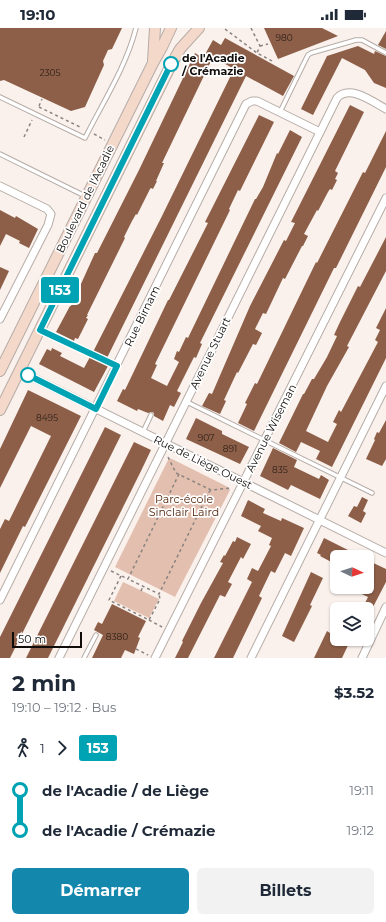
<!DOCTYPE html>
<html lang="fr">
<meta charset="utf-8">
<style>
body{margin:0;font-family:Montserrat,sans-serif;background:#f2f2f3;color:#1f2937;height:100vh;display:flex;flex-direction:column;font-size:15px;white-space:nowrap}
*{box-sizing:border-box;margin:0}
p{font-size:13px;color:#747a83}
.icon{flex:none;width:22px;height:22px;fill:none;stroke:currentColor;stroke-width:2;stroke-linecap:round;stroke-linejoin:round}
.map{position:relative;height:630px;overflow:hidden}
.sheet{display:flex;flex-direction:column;background:#fff;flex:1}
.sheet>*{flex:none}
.badge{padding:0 8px;border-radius:3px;font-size:14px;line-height:26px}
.needle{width:26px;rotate:94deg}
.controls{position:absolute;left:330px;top:522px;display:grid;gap:8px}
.controls a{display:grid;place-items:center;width:44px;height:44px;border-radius:6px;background:#fff;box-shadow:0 1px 3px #0004;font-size:20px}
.scale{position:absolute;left:12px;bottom:10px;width:70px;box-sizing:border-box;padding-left:4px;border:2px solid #0f0c0a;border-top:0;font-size:11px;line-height:14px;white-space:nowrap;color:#0f0c0a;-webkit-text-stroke:3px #fff;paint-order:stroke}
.map>.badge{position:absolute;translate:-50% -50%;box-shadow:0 0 0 2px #fff}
.legs{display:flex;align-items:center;gap:6px;height:44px;padding:0 12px;font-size:13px}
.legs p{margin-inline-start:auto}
.headline{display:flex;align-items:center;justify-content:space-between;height:68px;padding:0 12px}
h1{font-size:22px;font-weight:700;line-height:30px}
.cta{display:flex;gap:8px;margin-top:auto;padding:8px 12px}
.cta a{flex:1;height:46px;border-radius:6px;background:#1487ad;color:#fff;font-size:16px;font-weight:700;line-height:46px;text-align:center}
.cta a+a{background:#f2f2f3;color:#1f2937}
ul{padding:0 12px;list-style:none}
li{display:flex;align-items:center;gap:14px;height:40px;font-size:15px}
li i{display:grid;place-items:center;width:6px;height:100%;margin:0 5px;background:currentColor}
li i::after{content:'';width:10px;height:10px;margin:-5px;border:3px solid;border-radius:50%;background:#fff}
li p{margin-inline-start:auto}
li:first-child i{background:linear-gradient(#0000 50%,currentColor 0)}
li:last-child i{background:linear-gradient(currentColor 50%,#0000 0)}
.status{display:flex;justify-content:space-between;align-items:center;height:28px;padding:0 20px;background:#fff;direction:ltr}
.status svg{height:11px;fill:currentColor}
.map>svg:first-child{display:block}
.green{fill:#e3bfaf}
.building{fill:#8d5f48}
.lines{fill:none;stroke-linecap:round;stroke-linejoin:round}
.service-casing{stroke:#b5aca7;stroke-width:5.5}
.minor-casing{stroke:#b5aca7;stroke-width:9}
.secondary-casing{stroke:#b5aca7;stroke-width:12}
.path{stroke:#8a8480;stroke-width:1.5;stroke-dasharray:3 3;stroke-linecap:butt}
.service{stroke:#fff;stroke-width:3.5}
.minor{stroke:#fff;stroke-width:7}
.secondary{stroke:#f4d8c9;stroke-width:10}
.line-1-casing{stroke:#fff;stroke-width:9}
.line-1{stroke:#00a3b4;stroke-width:6}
.stop-1-dot{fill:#fff;stroke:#00a3b4;stroke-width:2}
.labels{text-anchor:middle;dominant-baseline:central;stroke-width:3.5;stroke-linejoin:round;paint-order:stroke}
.number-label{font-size:9px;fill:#2e211a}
.stop-label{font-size:11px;font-weight:bold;fill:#0f0c0a;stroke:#fff;text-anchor:start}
.street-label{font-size:11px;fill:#0f0c0a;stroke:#fff}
.park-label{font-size:11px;fill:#532409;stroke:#fff}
</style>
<div class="status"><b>19:10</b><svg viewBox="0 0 49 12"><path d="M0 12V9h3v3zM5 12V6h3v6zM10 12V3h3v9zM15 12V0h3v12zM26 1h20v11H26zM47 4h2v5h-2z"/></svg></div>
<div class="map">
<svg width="386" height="630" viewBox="0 0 386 630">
<rect width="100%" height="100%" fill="#faf1ec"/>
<!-- green -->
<g class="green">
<path d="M169,430L172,431L228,459L230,462L175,569L115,539Z"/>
<path d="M123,554L159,571L149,590L114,573Z"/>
</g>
<!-- building -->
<g class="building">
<path d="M0,0H122L112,21L108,22L103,33L104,37L85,79L71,83L4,52L0,53Z"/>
<path d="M264,0H322L338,8L278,31Z"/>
<path d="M386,3V21L378,17Z"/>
<path d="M225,10L294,48L283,68L246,48L107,330L93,324L161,190L234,41L213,29L162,135H164L156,153H157L153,161L151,160L150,161L137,187L136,186L132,193L124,209L125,210L87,287H88L86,290L88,291L78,311L75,310L74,313L56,304L70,278H71L95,225H97L139,142L195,25L203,30L213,12L221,17Z"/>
<path d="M358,18L374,26L375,23L386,28V60L374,55L365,42L342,30L313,87L301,81L327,28Z"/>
<path d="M350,77L364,84L335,143L338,145L335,151L337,152L332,162L330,161L328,164L318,183L317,182L304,206L308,208L303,218H302L285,251L283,250L266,286L263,285L255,301L262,305L256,317L253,316L238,345L237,344L224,372L226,373L220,386L202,378L209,365L212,366L250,278L284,212L286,213L295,195L291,194Z"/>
<path d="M259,87L274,94L240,163L238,162L229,181L230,182L155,336L157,337L151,350L167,358L179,334L174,331L177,323L179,324L186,309L188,310L255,171H256L263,159L277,125L278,126L290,102L302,109L200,315L202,316L196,330L194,329L177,363L181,365L174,379L170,377L163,393L154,388V385L152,384L148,385L138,381L137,383L117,373L123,361L125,362L168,272H169L208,195L205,194Z"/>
<path d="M386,103V139L336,240H334L254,403L238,395L247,376L245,375L255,355L257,356L316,234L317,235L363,144L365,145Z"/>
<path d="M0,182L15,190L16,188L38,201L29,220L19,215L20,213L6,206L0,218Z"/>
<path d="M386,209V243L347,318L349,319L327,358L306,403L328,414L337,396L333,394L339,382L341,384L378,314L375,312L380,302L376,300L386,280V330L332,439L316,431L320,423L301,414L296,424L279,415L303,366H304L312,351H314L327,329L337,308L334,307L340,294L358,258L360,259Z"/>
<path d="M0,239L9,243L0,262Z"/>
<path d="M52,320L62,325L60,328L84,340L90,329L108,338L94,364L39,336L47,321L51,323Z"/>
<path d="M28,362L81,388L25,499L23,498L0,545V501L5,491L9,493L51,408L31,398L0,460V421Z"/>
<path d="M196,390L222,403V406L249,419L240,436L186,411Z"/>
<path d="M386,392V431L382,438L366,431L375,412L374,411L377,404L379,405Z"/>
<path d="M105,399L121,407L10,630H0V609Z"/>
<path d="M134,414L151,422L140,445L48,630H26Z"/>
<path d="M273,420L297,432L294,439L319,451L321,447L329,452L320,471L291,457L288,462L260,448Z"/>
<path d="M362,469L368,472L363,483L366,485L361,495L348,488L354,478L357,479Z"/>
<path d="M248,472L265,481L263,485L281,493L282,490L304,500L291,528L285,525L275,545L271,543L259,568L262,570L233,630H214L252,554L247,551L252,540L258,543L271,518L269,517L272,510L258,503L261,498L241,488Z"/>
<path d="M237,509L251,516L243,531L241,529L228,554L232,556L225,569L220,567L188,630H175L183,614L182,613L201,575L223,535L220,534L224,527L225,528L233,513L235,514Z"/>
<path d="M324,510L348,522L363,529H337V537L320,528L321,527L317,525Z"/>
<path d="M367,532L386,541V554L372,581H362L368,569L347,559H367Z"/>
<path d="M311,544L323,550L310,577L312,578L294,614L282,608Z"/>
<path d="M112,576L146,593L138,609L140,610L134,626L125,622L121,630H92L103,607L94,602L98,594L102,596Z"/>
<path d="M337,591V611H351L342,630H314L327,603L330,605Z"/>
</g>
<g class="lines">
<defs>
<g id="service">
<path d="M0,69L85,110C103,74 126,39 136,0"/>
<path d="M280,84L305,33L308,27L311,25L356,12H362L386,25"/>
<path d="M0,126L85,168"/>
<path d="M40,302L116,338"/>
<path d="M187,374L372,465"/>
<path d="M143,404L151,387"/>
<path d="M84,630L96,607"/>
</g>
<g id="minor">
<path d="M0,158L47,181L51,186L48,197L0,291"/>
<path d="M20,343L386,525"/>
<path d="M0,572L246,76L252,73H257L320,104"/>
<path d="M59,630L337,70C350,56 373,74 386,81"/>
<path d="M155,630L386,170"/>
<path d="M251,630L386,358"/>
<path d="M362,630L386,579"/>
</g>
<g id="secondary">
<path d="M153,33L155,0"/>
<path d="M0,343L153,35L162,19L171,0"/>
<path d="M0,382L169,41L180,21L199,0"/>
</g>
</defs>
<!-- service casing -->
<use href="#service" class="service-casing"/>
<!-- minor casing -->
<use href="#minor" class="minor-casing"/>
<!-- secondary casing -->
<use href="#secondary" class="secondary-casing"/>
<!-- path -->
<g class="path">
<path d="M251,0L260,18L257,25"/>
<path d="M225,1L257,25L274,34"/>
<path d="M260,18L268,16"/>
<path d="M39,78L42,71"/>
<path d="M39,79L80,99"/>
<path d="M94,106L105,112"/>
<path d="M24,109L32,92"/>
<path d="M168,429L176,445L211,462L231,460"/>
<path d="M179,446L128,551L159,566L209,464L211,462"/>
<path d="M111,543L128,551"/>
<path d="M121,548L109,572L149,592L160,571L159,566"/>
<path d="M141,563L143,558"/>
<path d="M149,592L162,599"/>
<path d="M136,621L148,627"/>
</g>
<!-- service -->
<use href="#service" class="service"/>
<!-- minor -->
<use href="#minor" class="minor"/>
<!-- secondary -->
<use href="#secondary" class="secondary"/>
</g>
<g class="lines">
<defs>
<path id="line-1" d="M28,347L96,381L117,338L40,302L171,36"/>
</defs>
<!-- line-1 casing -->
<use href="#line-1" class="line-1-casing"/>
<!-- line-1 -->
<use href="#line-1" class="line-1"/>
</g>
<!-- markers -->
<g class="stop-1-dot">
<circle cx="171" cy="36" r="7"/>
<circle cx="28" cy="347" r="7"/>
</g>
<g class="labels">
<!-- number labels -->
<g class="number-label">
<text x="284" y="9">980</text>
<text x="50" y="44">2305</text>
<text x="47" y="389">8495</text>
<text x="206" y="409">907</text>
<text x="230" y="420">891</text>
<text x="280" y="441">835</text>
<text x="117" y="608">8380</text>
</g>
<!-- stop labels -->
<g class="stop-label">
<text x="182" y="30">de l'Acadie<tspan x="182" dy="13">/ Crémazie</tspan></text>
</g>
<!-- street labels -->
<g class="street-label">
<text transform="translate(85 171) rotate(-64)">Boulevard de l'Acadie</text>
<text transform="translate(142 288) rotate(-64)">Rue Birnam</text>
<text transform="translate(210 325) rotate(-64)">Avenue Stuart</text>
<text transform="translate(271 400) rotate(-63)">Avenue Wiseman</text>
<text transform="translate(203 434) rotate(26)">Rue de Liège Ouest</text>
</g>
<!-- park labels -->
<g class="park-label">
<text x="184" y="471">Parc-école<tspan x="184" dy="13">Sinclair Laird</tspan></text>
</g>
</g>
</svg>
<div class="controls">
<a><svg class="needle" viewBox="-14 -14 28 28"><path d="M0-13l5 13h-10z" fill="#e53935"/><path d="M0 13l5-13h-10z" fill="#747a83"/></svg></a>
<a><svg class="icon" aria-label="layers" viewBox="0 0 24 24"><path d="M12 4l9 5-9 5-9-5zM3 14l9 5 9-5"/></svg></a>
</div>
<div class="scale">50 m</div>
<b class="badge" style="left:60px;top:262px;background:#00a3b4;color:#fff">153</b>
</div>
<section class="sheet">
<div class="headline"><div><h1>2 min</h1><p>19:10 – 19:12 · Bus</p></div><b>$3.52</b></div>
<div class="legs"><svg class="icon" aria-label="walk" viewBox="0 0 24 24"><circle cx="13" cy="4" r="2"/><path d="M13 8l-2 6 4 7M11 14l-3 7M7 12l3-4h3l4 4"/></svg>1<svg class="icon" aria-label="forward" viewBox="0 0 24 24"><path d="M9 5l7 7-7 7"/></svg><b class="badge" style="background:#00a3b4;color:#fff">153</b></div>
<ul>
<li><i style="color:#00a3b4"></i><b>de l'Acadie / de Liège</b><p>19:11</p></li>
<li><i style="color:#00a3b4"></i><b>de l'Acadie / Crémazie</b><p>19:12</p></li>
</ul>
<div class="cta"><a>Démarrer</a><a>Billets</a></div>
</section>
